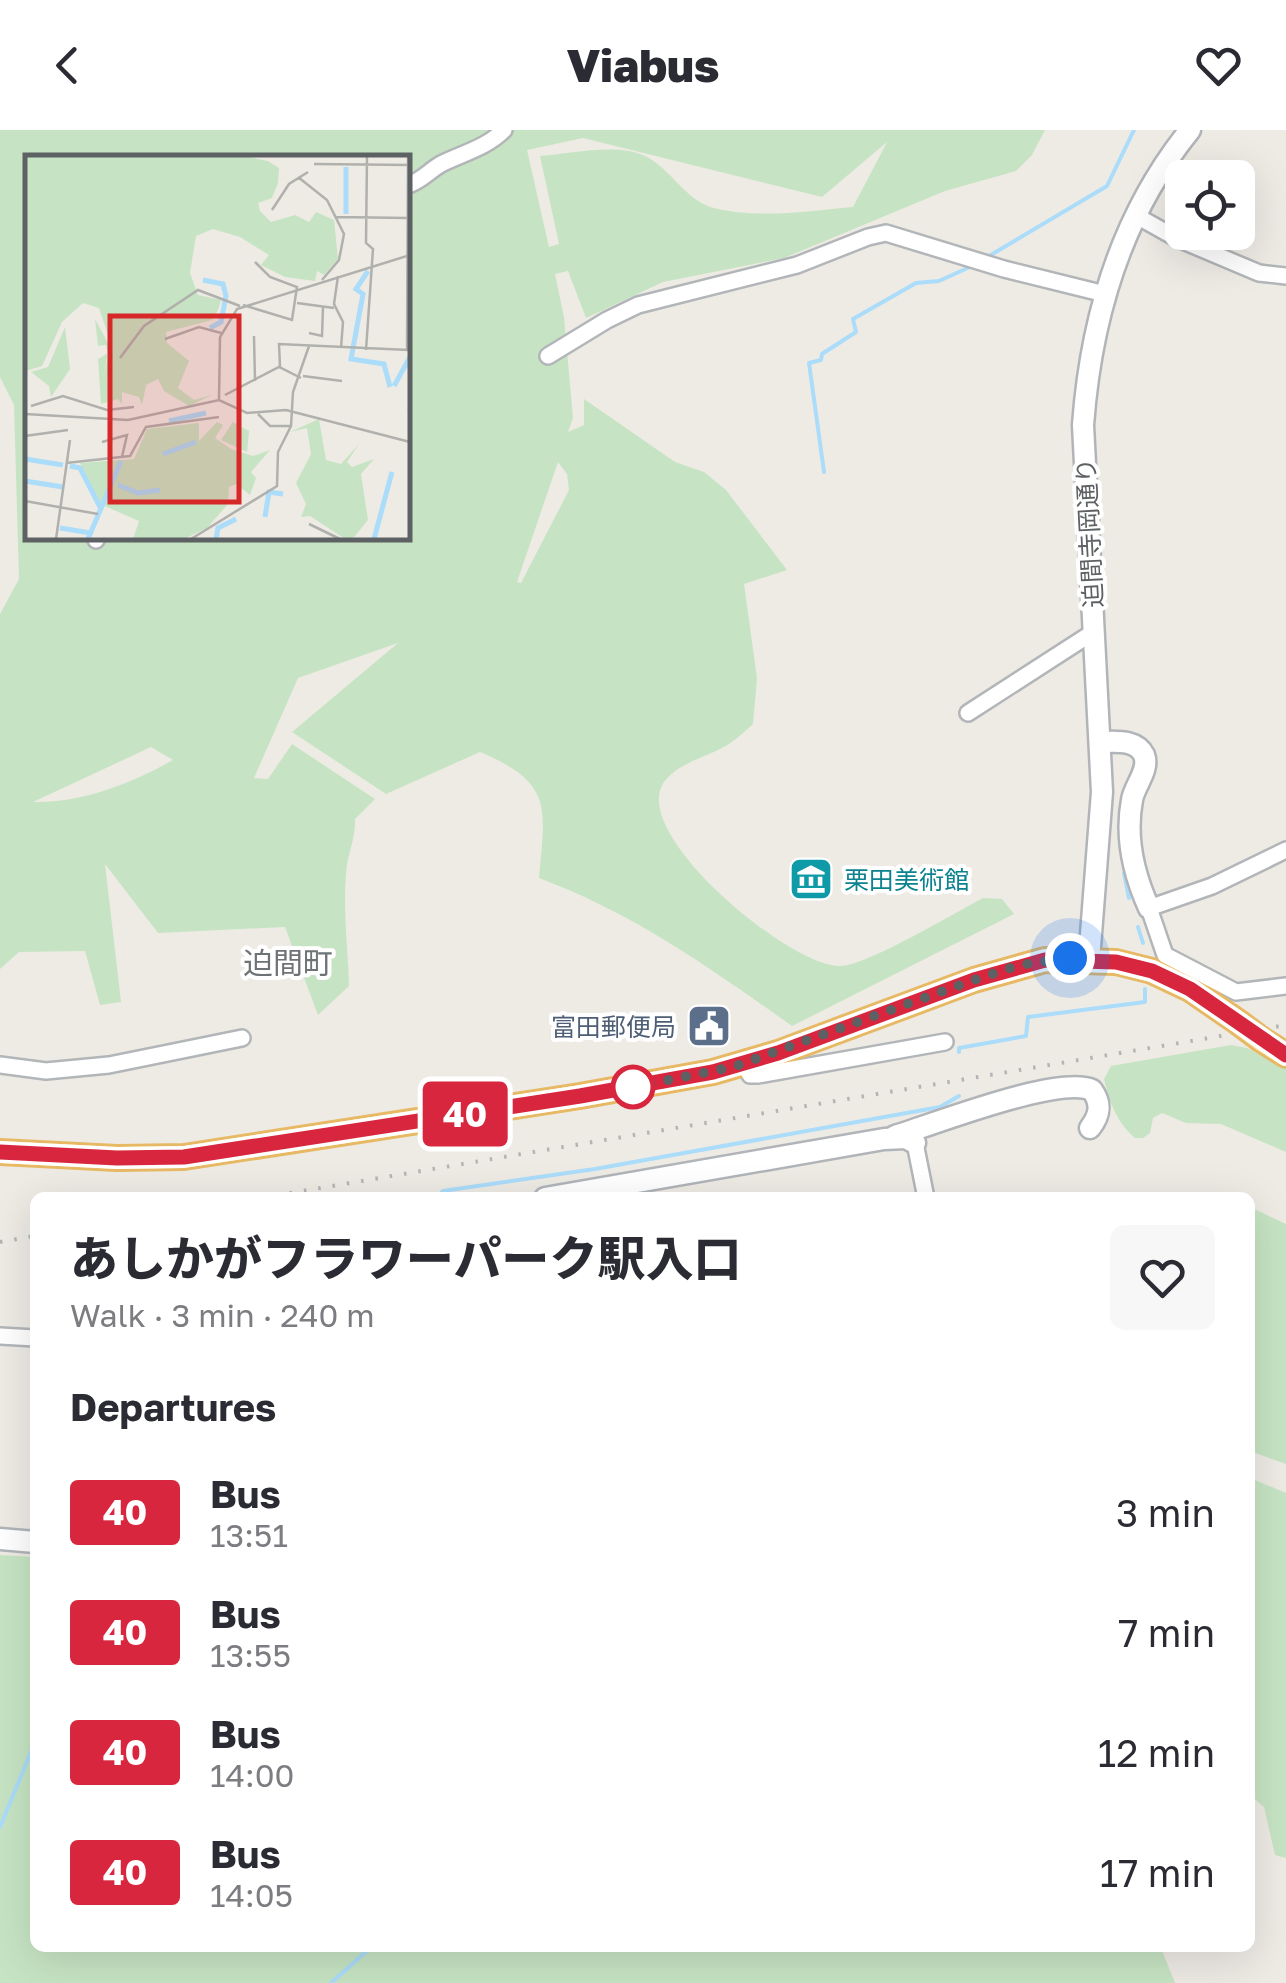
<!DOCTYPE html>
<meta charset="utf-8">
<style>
body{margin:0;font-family:"Golos Text","Noto Sans JP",sans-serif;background:#f7f7f7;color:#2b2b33;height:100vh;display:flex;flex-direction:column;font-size:38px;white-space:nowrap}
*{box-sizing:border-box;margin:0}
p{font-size:32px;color:#7c7c81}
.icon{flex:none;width:55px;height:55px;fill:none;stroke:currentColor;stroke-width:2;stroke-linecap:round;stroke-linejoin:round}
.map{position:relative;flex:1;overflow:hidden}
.sheet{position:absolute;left:30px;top:1062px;width:1225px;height:760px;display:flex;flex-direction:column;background:#fff;border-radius:15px;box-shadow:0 10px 40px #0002}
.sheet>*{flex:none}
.badge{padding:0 20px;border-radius:8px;font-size:35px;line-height:65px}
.tools{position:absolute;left:1165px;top:30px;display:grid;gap:20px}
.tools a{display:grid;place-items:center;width:90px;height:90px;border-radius:15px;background:#fff;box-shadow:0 10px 40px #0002;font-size:50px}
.you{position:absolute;width:50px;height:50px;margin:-25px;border:8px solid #fff;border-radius:50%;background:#1a73e8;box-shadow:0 0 0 15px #1a73e833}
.map>.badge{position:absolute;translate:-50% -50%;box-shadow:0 0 0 5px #fff}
h2{padding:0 40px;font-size:38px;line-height:90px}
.round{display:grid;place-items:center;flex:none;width:105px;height:105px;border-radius:15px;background:#f7f7f7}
.head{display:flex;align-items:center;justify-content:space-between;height:170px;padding:0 40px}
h1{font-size:48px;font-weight:800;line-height:75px}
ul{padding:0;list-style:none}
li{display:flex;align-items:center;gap:30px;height:120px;padding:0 40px}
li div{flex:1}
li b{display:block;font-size:38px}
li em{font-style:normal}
li .badge{min-width:110px;font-weight:700;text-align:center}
header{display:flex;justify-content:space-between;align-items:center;height:130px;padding:0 40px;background:#fff;font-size:45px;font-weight:800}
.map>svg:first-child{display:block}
.green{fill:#c6e4c3;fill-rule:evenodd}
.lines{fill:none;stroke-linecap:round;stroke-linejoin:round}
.stream{stroke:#abdcf9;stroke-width:4}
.street-casing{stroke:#b2b6b9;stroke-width:20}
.secondary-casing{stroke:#b1b5b9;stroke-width:25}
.primary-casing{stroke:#e7b965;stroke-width:28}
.street{stroke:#fff;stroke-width:15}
.secondary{stroke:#fff;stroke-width:20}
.primary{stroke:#f9e8af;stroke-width:22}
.rail{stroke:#b3b4b4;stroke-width:4;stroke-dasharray:2.5 12;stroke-linecap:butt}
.primary-bridge-casing{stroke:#e7b965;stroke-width:28;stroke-linecap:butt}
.primary-bridge{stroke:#f9e8af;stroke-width:22}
.line-casing{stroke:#fff;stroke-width:22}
.line{stroke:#d7263d;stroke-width:15}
.walk{stroke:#5d6164;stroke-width:10;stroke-dasharray:0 18}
.stop-dot{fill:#fff;stroke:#d7263d;stroke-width:5}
.labels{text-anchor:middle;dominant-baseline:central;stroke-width:8;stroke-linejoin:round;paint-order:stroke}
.street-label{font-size:25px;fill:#5d6164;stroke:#fff}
.culture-label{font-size:25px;fill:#0d838f;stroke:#fff;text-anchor:start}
.service-label{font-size:25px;fill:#4e5e75;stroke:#fff;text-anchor:end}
.quarter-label{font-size:30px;fill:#6e7376;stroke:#fff}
.inset-river{fill:none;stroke:#abdcf9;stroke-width:5}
.inset-road{fill:none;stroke:#b0b0ad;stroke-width:2.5}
.view{fill:#d62828;fill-opacity:0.15;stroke:#d62828;stroke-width:5}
.inset-edge{fill:none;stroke:#5d6164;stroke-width:5}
</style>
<header><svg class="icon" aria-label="back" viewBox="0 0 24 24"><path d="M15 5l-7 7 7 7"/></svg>Viabus<svg class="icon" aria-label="heart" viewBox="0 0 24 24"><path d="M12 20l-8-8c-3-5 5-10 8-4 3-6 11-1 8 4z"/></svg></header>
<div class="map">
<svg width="1286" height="1853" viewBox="0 0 1286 1853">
<rect width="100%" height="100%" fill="#eeebe5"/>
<!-- green -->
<g class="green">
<path d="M0,0H1045L1032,25L1016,41L945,61L784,128L663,152L586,188L568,141L555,144L564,187L573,288L568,302L584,295V269L675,332L704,342L726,360L787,440L744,454L757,548L753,594C745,601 738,608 729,614C709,627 680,631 664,652C628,703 789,836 839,836C865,837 956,782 983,768L1002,769L1014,784L792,896C710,838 635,784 539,748C545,678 554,653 480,622L386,664L292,602L398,513L298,548L254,648L268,649L292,614L375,669L355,689C356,709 347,724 346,744C343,780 348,819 349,856L318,885L285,797L158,803L105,734L121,872L100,875L85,821L19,822L0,839V484L19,449L14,275L0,247ZM583,8L822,67L887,12L853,77C809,81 758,89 714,78C686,71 672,40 647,27C618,12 571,24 540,26L559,114L549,117L527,20ZM28,28H408V408H28ZM558,332L567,344L569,360L521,453L517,452ZM151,617L173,630C130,654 82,673 33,672Z"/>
<path d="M1231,915L1247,918L1286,939V1022L1221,994L1186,993L1162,983L1153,988L1150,1003L1143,1008H1135C1117,993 1109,971 1104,949L1111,936Z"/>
<path d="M1250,1077L1286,1094V1334L1250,1321Z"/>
<path d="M1250,1348L1286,1363V1728L1275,1725L1264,1677L1250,1665Z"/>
<path d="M0,1425L35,1427V1818H1161L1175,1853H0Z"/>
</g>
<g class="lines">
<!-- stream -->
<g class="stream">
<path d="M984,129L1107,56L1134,0"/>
<path d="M824,342L809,233L821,230L822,224L856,202L853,189L916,153L939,151L972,136"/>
<path d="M1124,743L1129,768"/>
<path d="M1138,797L1143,813"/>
<path d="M959,922V918L1026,906L1028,887L1145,872V859"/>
<path d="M436,1068L443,1061L595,1039L940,977L959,966"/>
<path d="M0,1697L35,1612"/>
<path d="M331,1853L370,1818"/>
</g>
<defs>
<g id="street">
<path d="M408,55C421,51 429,41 441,34C463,23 486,18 504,0"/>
<path d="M1135,85L1176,108L1259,143L1286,146"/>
<path d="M548,226L607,190L638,175L797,135L868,107L886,103L1004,139L1105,164"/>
<path d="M96,410L97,408"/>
<path d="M968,583L1095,501"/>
<path d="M1286,720L1212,756L1149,778L1165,825L1236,862L1286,856"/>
<path d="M743,933L750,945H758L945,912"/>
<path d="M0,935L46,941L109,935L242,908"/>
<path d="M915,1013L926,1068"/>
<path d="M0,1206L35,1208"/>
</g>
<g id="secondary">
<path d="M1101,612C1116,612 1136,609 1144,625C1150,640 1134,656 1132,670C1125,707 1134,745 1149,778"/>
<path d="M1089,830L1102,662L1083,295C1091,187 1121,85 1190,0"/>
<path d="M895,1006C935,994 1059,945 1092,960C1102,974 1100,985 1090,998"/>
<path d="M545,1068L884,1009L906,1008L915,1013"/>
<path d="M0,1409L35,1412"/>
</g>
<g id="primary">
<path d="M1262,910L1286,925"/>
<path d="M0,1022L117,1028L184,1027L580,966L713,942L778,923L974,850L1045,830L1116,832L1152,841L1190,859L1238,892"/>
</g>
</defs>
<!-- street casing -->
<use href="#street" class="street-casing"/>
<!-- secondary casing -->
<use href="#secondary" class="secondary-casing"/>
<!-- primary casing -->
<use href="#primary" class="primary-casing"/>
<!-- street -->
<use href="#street" class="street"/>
<!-- secondary -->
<use href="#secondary" class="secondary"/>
<!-- primary -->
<use href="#primary" class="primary"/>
<!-- rail -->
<g class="rail">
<path d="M261,1068L1286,895"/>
<path d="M0,1112L35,1106"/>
</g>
<defs>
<path id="primary-bridge" d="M1238,892L1262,910"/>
</defs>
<!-- primary-bridge casing -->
<use href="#primary-bridge" class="primary-bridge-casing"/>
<!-- primary-bridge -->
<use href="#primary-bridge" class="primary-bridge"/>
</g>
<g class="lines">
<defs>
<path id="line" d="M0,1022L117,1028L184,1027L580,966L713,942L778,923L974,850L1045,830L1116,832L1152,841L1190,859L1286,925"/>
</defs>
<!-- line casing -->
<use href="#line" class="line-casing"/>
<!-- line -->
<use href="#line" class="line"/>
<!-- walk -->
<path class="walk" d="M633,957L733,937L974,850L1020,835L1070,828"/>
</g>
<!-- icons -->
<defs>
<symbol id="museum-square" viewBox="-11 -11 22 22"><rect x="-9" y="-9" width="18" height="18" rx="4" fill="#0f9aa8" stroke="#fff"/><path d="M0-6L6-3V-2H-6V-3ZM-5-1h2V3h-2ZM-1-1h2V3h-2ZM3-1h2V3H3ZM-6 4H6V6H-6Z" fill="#fff"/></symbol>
<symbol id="civic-square" viewBox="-11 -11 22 22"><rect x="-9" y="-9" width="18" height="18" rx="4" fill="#5c6f8a" stroke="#fff"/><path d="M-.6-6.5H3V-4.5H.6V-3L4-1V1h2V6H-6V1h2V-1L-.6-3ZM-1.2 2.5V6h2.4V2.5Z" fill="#fff"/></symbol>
</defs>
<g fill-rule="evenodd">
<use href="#museum-square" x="786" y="724" width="50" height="50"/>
<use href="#civic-square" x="684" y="871" width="50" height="50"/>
</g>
<!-- markers -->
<circle class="stop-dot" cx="633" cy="957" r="20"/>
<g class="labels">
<!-- street labels -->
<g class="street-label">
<text transform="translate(1089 403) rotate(-93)">迫間寺岡通り</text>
</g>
<!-- culture labels -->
<g class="culture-label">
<text x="844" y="749">栗田美術館</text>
</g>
<!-- service labels -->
<g class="service-label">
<text x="676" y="896">富田郵便局</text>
</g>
<!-- quarter labels -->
<g class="quarter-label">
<text x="288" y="833">迫間町</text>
</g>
</g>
<!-- overview -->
<g transform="translate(25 25)">
<rect width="385" height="385" fill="#eeebe5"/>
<path d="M0,1H218L243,6L254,13L253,28L247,43L233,48L235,56L246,67L270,60L284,67L291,57L309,65L313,104L299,120L292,116L290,126L260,122L236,110L244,100L215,82L188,74L171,81L165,118L173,140L196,145L193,155L187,165L141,177L142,188L164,206L153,233L169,245L187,240L164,251L139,236L133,224L121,230L117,250L114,242L97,237V249L93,244L76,249L73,204L83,198L81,190L73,191L70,164L84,190L79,220L86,189L74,153L58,148L37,167L17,211L0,216ZM40,172L45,214L26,242L24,231L6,217L23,212ZM294,264L301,305L316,309L334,289L322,307L327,312L349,304L336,319L343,365L329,382L320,384L285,361L276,362L281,349L271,328L286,299L282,273L265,277ZM192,267L198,270L190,283L206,294L228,301L245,295L226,317L231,323L225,340L211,329L204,332L203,349L182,373L159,384H108L114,366L75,349L55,308L109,304L122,274L174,268V286ZM208,267L224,276L222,297L196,285Z" fill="#c6e4c3"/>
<path class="inset-river" d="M321,59V12M343,116L331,134L338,139L326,204L359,209L365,232M178,125L198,129L201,141L196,167L185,173M369,231L385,202M144,266L181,258M138,299L171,287M0,304L38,310M45,311L55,313L75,352M0,326L38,332M93,330L113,338L135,335M240,362L244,337L258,339M35,373L66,378M63,384L96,306M191,384L193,373L211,364M349,384L367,317"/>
<path class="inset-road" d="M289,9L385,10M273,22L302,45L319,79L314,105L297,125M247,55L264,29L283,17M310,62L383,63M313,121L309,149L318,167L316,193M272,148L309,153M218,150L267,165L272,132L245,122L230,107M284,178L297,181L298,152M229,181L230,226M140,184L174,172L196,178M341,195L348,94L341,88L342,1M382,195L383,1M95,203L119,171L173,135L215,151M255,212L254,189L384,195M278,221L317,226M200,240L254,212L276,223M194,245L195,182L212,154L385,100M6,251L38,241L82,255L109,252M384,253L385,287M0,259L103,265L194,245L222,258L261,255L385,287M233,259L245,271H266M0,281L43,275M77,287L102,280L97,302M41,308L105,301L121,272L194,262M0,346L73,359M284,369L315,384M31,384L45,285M166,384L252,331L253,297L266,271L268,237L284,191"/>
<path class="view" d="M85,161H214V347H85Z"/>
<rect width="385" height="385" class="inset-edge"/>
</g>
</svg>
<div class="tools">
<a><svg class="icon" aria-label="locate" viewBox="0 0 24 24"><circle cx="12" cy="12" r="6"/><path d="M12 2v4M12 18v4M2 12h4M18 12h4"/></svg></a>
</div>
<div class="you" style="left:1070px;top:828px"></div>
<b class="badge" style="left:465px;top:984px;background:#d7263d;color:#fff">40</b>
<section class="sheet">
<div class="head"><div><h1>あしかがフラワーパーク駅入口</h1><p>Walk · 3 min · 240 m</p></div><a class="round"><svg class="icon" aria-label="heart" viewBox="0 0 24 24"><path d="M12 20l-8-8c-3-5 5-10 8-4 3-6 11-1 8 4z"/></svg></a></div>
<h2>Departures</h2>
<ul>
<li><span class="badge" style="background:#d7263d;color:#fff">40</span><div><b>Bus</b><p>13:51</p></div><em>3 min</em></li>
<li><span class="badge" style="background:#d7263d;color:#fff">40</span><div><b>Bus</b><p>13:55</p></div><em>7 min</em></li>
<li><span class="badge" style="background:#d7263d;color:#fff">40</span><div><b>Bus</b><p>14:00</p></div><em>12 min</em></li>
<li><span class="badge" style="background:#d7263d;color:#fff">40</span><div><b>Bus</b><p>14:05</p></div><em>17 min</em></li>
</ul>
</section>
</div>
